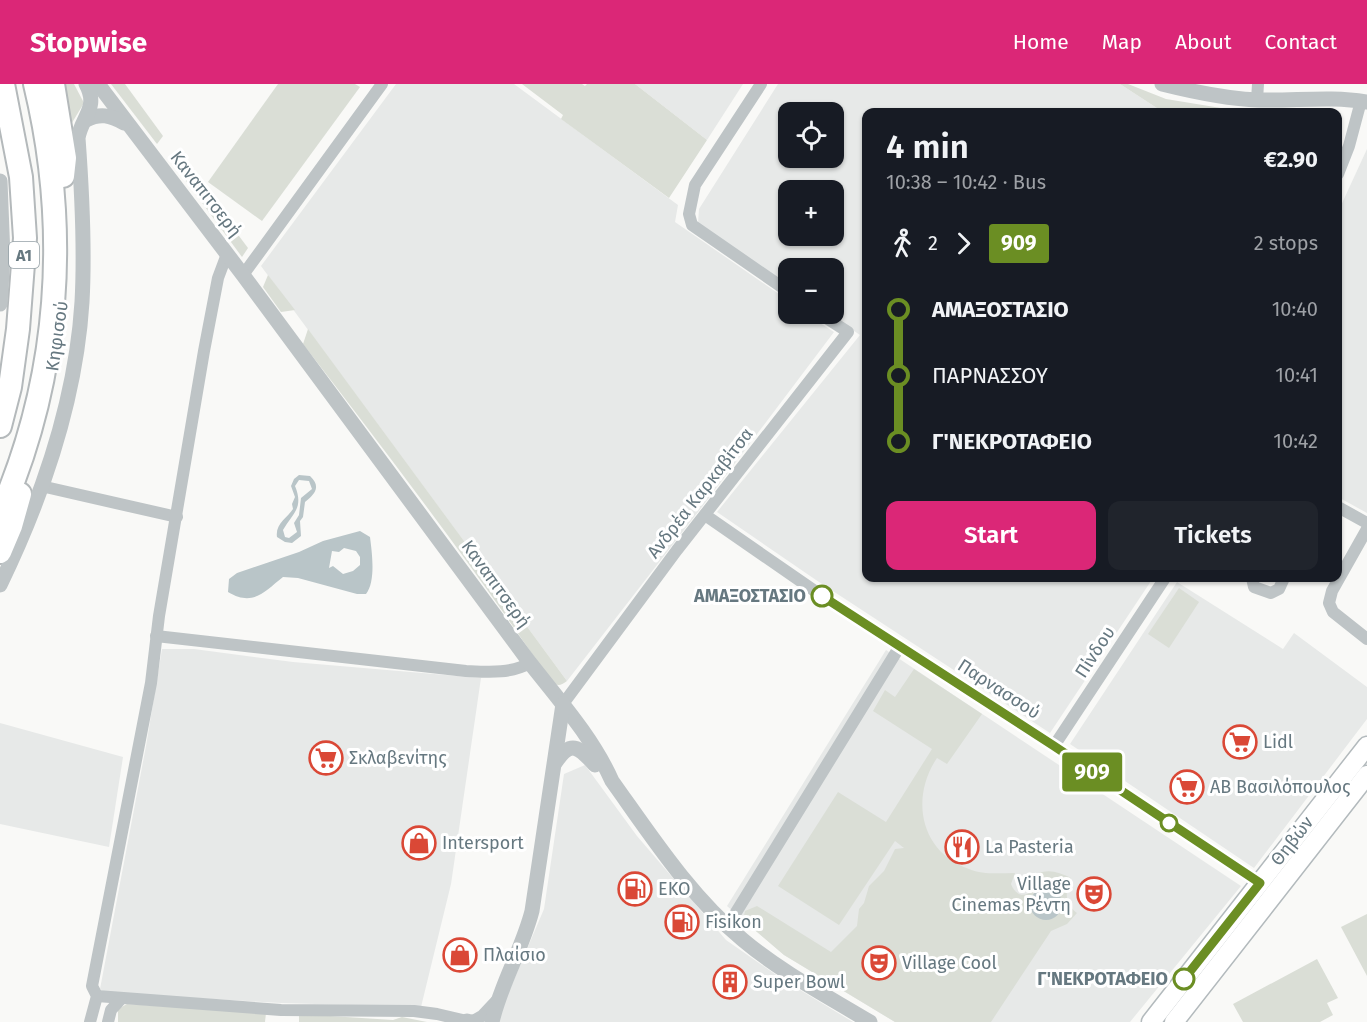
<!DOCTYPE html>
<meta charset="utf-8">
<style>
body{margin:0;font-family:"Fira Sans",sans-serif;background:#20242c;color:#f1f3f6;height:100vh;display:flex;flex-direction:column;font-size:22px;white-space:nowrap}
*{box-sizing:border-box;margin:0}
p{font-size:20px;color:#9ea1a6}
.icon{flex:none;width:33px;height:33px;fill:none;stroke:currentColor;stroke-width:2;stroke-linecap:round;stroke-linejoin:round}
.map{position:relative;flex:1;overflow:hidden}
.drawer{position:absolute;left:862px;top:24px;width:480px;height:474px;display:flex;flex-direction:column;background:#171b24;border-radius:12px;box-shadow:0 2px 4px #0004}
.drawer>*{flex:none}
.badge{padding:0 12px;border-radius:4px;font-size:21px;line-height:39px}
.controls{position:absolute;left:778px;top:18px;display:grid;gap:12px}
.controls a{display:grid;place-items:center;width:66px;height:66px;border-radius:12px;background:#171b24;box-shadow:0 2px 4px #0004;font-size:30px}
.map>.badge{position:absolute;translate:-50% -50%;box-shadow:0 0 0 3px #fff}
.legs{display:flex;align-items:center;gap:9px;height:66px;padding:0 24px;font-size:20px}
.legs p{margin-inline-start:auto}
.overview{display:flex;align-items:center;justify-content:space-between;height:102px;padding:0 24px}
h1{font-size:33px;font-weight:600;line-height:45px}
.action{display:flex;gap:12px;margin-top:auto;padding:12px 24px}
.action a{flex:1;height:69px;border-radius:12px;background:#db2777;color:#fff;font-size:24px;font-weight:600;line-height:69px;text-align:center}
.action a+a{background:#20242c;color:#f1f3f6}
ul{padding:0 24px;list-style:none}
li{display:flex;align-items:center;gap:21px;height:66px;font-size:22px}
li i{display:grid;place-items:center;width:9px;height:100%;margin:0 8px;background:currentColor}
li i::after{content:'';width:15px;height:15px;margin:-8px;border:4px solid;border-radius:50%;background:#171b24}
li p{margin-inline-start:auto}
li:first-child i{background:linear-gradient(#0000 50%,currentColor 0)}
li:last-child i{background:linear-gradient(currentColor 50%,#0000 0)}
header{display:flex;align-items:center;gap:36px;box-sizing:border-box;height:84px;padding:0 30px;background:#db2777;color:#fff}
header strong{font-size:28px}
nav{display:flex;gap:33px;margin-inline-start:auto;font-size:21px}
.map>svg:first-child{display:block}
.built{fill:#e7e9e8;fill-rule:evenodd}
.green{fill:#daded6}
.water{fill:#b9c5c8;fill-rule:evenodd}
.lines{fill:none;stroke-linecap:round;stroke-linejoin:round}
.secondary-casing{stroke:#b3babd;stroke-width:21}
.motorway-casing{stroke:#b4b9bb;stroke-width:26}
.minor{stroke:#bec4c6;stroke-width:12}
.tertiary{stroke:#bec4c6;stroke-width:15}
.secondary{stroke:#fff;stroke-width:18}
.motorway{stroke:#fff;stroke-width:22}
.line-1-casing{stroke:#fff;stroke-width:14}
.line-1{stroke:#6b8e23;stroke-width:9}
.stop-1-dot{fill:#fff;stroke:#6b8e23;stroke-width:3}
.labels{text-anchor:middle;dominant-baseline:central;stroke-width:6;stroke-linejoin:round;paint-order:stroke}
.shield{fill:#fff;stroke:#94a0a6;stroke-width:1.5}
.shield-label{font-size:16px;font-weight:bold;fill:#667880}
.street-label{font-size:18px;fill:#667880;stroke:#fff}
.stop-label{font-size:18px;font-weight:bold;fill:#667880;stroke:#fff;text-anchor:end}
.poi-label{font-size:18px;fill:#667880;stroke:#fff;text-anchor:start}
</style>
<header>
<strong>Stopwise</strong>
<nav><a>Home</a><a>Map</a><a>About</a><a>Contact</a></nav>
</header>
<div class="map">
<svg width="1367" height="938" viewBox="0 0 1367 938">
<rect width="100%" height="100%" fill="#f9f9f7"/>
<!-- built -->
<g class="built">
<path d="M396,0H514L678,121L675,138L789,217V230H806L834,248L705,419L567,597L261,182Z"/>
<path d="M635,0H743L707,56Z"/>
<path d="M778,0H1120L1163,28H867V494H1153L1050,649L816,496L717,428L860,251L829,230H834V184H789V202L698,139L699,125ZM789,28H834V74H789ZM789,106H834V152H789Z"/>
<path d="M1367,65V429L1338,413V128Z"/>
<path d="M1177,498L1283,565L1294,549L1367,603V635L1254,784L1070,660Z"/>
<path d="M162,565H194L293,578L481,594L451,800L421,923L281,919L106,909L100,905L146,662Z"/>
<path d="M886,566L1241,802L1130,938H895L784,871L727,822Z"/>
<path d="M0,639L123,673L109,763L0,740Z"/>
<path d="M585,681L637,752L726,856L782,895L853,938H496L544,825L564,690Z"/>
</g>
<!-- green -->
<g class="green">
<path d="M61,0H74L84,19L70,42Z"/>
<path d="M111,0H125L163,52L157,60Z"/>
<path d="M278,0H355L360,3L262,137L208,98Z"/>
<path d="M522,0H582L585,2L587,0H635L707,56L669,114L561,35L563,31Z"/>
<path d="M1120,0H1128L1166,15L1227,25L1228,28H1163Z"/>
<path d="M178,71L248,164L242,173L175,82Z"/>
<path d="M268,191L295,226L281,228L263,203Z"/>
<path d="M308,245L567,597C559,603 557,602 550,596C472,481 388,370 303,260Z"/>
<path d="M1179,504L1199,518L1169,564L1148,550Z"/>
<path d="M914,585L982,630L947,680L937,674C910,714 920,768 969,785C983,791 1000,789 1015,789L1011,800C1018,819 1038,811 1035,791C1048,784 1058,788 1071,794C1065,807 1064,819 1077,829L1067,840L1051,847L991,938H895L784,871L743,836L745,827L757,822L831,868L857,842L859,825L864,819L869,802L884,787L895,765L904,764L895,757L839,841L778,802L838,708L886,738L932,665L873,627L885,606L895,613Z"/>
<path d="M1367,830V892L1341,843Z"/>
<path d="M1317,875L1338,914L1327,919L1333,931L1320,938H1243L1233,920Z"/>
<path d="M127,920L266,929L265,938H118V925Z"/>
<path d="M299,930L393,936L402,933L427,938H299Z"/>
</g>
<!-- water -->
<g class="water">
<path d="M299,391L310,392C322,403 314,411 305,418L303,433L300,437L301,452L292,459L285,458L277,453C275,440 287,434 293,425L292,420L295,413L291,402L294,395ZM299,396L309,397L312,405L301,414L299,431L294,439L297,448L289,454L285,453L283,446C293,429 304,424 295,402Z"/>
<path d="M360,447L370,453C372,469 376,497 366,510H357L298,494L283,493C264,508 253,523 228,508L229,495L237,489L299,468L323,457ZM344,464L356,467L360,473V481L353,487L343,490L333,482L329,484L332,467L339,468Z"/>
<circle cx="1046" cy="820" r="16"/>
</g>
<g class="lines">
<defs>
<g id="secondary">
<path d="M1151,938L1367,662"/>
<path d="M1174,938L1367,691"/>
</g>
<g id="motorway">
<path d="M53,0L65,74L63,92"/>
<path d="M0,342L10,303L18,245L25,154L21,93L3,0"/>
<path d="M0,430C60,293 70,145 35,0"/>
<path d="M0,468L11,442L20,410"/>
</g>
</defs>
<!-- secondary casing -->
<use href="#secondary" class="secondary-casing"/>
<!-- motorway casing -->
<use href="#motorway" class="motorway-casing"/>
<!-- minor -->
<g class="minor">
<path d="M761,0L695,101L689,130L692,141L789,208"/>
<path d="M1257,16L1258,0"/>
<path d="M1338,90L1349,62L1361,17"/>
<path d="M243,191L382,0"/>
<path d="M41,402L177,433"/>
<path d="M1338,423L1367,439"/>
<path d="M705,431L822,512L1054,662L1264,802"/>
<path d="M1367,445L1332,507L1329,519L1333,528L1367,555"/>
<path d="M1252,494L1254,503L1271,509L1279,505L1284,494"/>
<path d="M156,552L466,587C488,588 510,590 530,579"/>
<path d="M563,620L677,466L848,248L820,230"/>
<path d="M1054,662L1165,494"/>
<path d="M727,843L900,562"/>
<path d="M97,912L281,926L414,927L437,930L467,937L475,936L482,932L497,916"/>
<path d="M90,938L97,912L92,902L151,599L159,532L204,267L218,194L227,170"/>
<path d="M108,938L111,926L121,915"/>
</g>
<!-- tertiary -->
<g class="tertiary">
<path d="M98,0L243,191L530,579C559,616 593,654 612,697C652,753 690,812 743,856C781,888 827,912 870,938"/>
<path d="M1162,0C1194,8 1227,15 1259,16C1295,17 1331,12 1367,18"/>
<path d="M86,36C100,29 110,31 124,39"/>
<path d="M0,97L3,173L0,220"/>
<path d="M0,501C42,414 76,315 82,218C85,164 82,108 78,54C82,32 99,24 86,0"/>
<path d="M555,679C571,656 578,662 595,681"/>
<path d="M467,937L468,938"/>
<path d="M492,938C501,899 522,866 532,827L563,620"/>
</g>
<!-- secondary -->
<use href="#secondary" class="secondary"/>
<!-- motorway -->
<use href="#motorway" class="motorway"/>
</g>
<g class="lines">
<defs>
<path id="line-1" d="M822,512L1054,662L1260,799L1184,895"/>
</defs>
<!-- line-1 casing -->
<use href="#line-1" class="line-1-casing"/>
<!-- line-1 -->
<use href="#line-1" class="line-1"/>
</g>
<!-- icons -->
<defs>
<symbol id="supermarket-ring" viewBox="-11 -11 22 22"><circle r="9.5" fill="#fff" stroke="#da4836" stroke-width="1.5"/><path d="M-6-5.5h2.5l.6 2H6L4.5 2H-2.5L-4.4-4H-6ZM-1.5 3.2a1.3 1.3 0 1 0 .1 0ZM3 3.2a1.3 1.3 0 1 0 .1 0Z" fill="#da4836"/></symbol>
<symbol id="shop-ring" viewBox="-11 -11 22 22"><circle r="9.5" fill="#fff" stroke="#da4836" stroke-width="1.5"/><path d="M-5-2.5h2.3a2.7 3.5 0 0 1 5.4 0H5L5.5 6h-11ZM-1.5-2.5h3a1.5 2.3 0 0 0-3 0Z" fill="#da4836"/></symbol>
<symbol id="restaurant-ring" viewBox="-11 -11 22 22"><circle r="9.5" fill="#fff" stroke="#da4836" stroke-width="1.5"/><path d="M-5-6h1v4h1v-4h1v4h1v-4h1v5L-1.5 .5V6h-2V.5L-5-1ZM5-6V6H3V1.5H1.5Q1.5-4 5-6Z" fill="#da4836"/></symbol>
<symbol id="fuel-ring" viewBox="-11 -11 22 22"><circle r="9.5" fill="#fff" stroke="#da4836" stroke-width="1.5"/><path d="M-5.5-6h7V0h2V4h1.3V-2.5L3-4.5l.8-.8L6-3V5H2.5V1h-1V6h-7ZM-4.2-4.7v3.2H.2V-4.7Z" fill="#da4836"/></symbol>
<symbol id="theatre-ring" viewBox="-11 -11 22 22"><circle r="9.5" fill="#fff" stroke="#da4836" stroke-width="1.5"/><path d="M-5-5.5Q0-4 5-5.5V0Q5 5 0 6Q-5 5-5 0ZM-3.3-2.5H-1v1.5H-3.3ZM1-2.5H3.3v1.5H1ZM-2.8 1Q0 5.5 2.8 1Z" fill="#da4836"/></symbol>
<symbol id="building-ring" viewBox="-11 -11 22 22"><circle r="9.5" fill="#fff" stroke="#da4836" stroke-width="1.5"/><path d="M-4-6H4V6H1V3H-1V6H-4ZM-2.5-4.3h1.7v1.8h-1.7ZM.8-4.3h1.7v1.8H.8ZM-2.5-1h1.7V.8h-1.7ZM.8-1h1.7V.8H.8Z" fill="#da4836"/></symbol>
</defs>
<g fill-rule="evenodd">
<use href="#supermarket-ring" x="1221" y="639" width="38" height="38"/>
<use href="#supermarket-ring" x="307" y="655" width="38" height="38"/>
<use href="#supermarket-ring" x="1168" y="684" width="38" height="38"/>
<use href="#shop-ring" x="400" y="740" width="38" height="38"/>
<use href="#restaurant-ring" x="943" y="744" width="38" height="38"/>
<use href="#fuel-ring" x="616" y="786" width="38" height="38"/>
<use href="#theatre-ring" x="1075" y="791" width="38" height="38"/>
<use href="#fuel-ring" x="663" y="819" width="38" height="38"/>
<use href="#shop-ring" x="441" y="852" width="38" height="38"/>
<use href="#theatre-ring" x="860" y="860" width="38" height="38"/>
<use href="#building-ring" x="711" y="879" width="38" height="38"/>
</g>
<!-- markers -->
<g class="stop-1-dot">
<circle cx="822" cy="512" r="10"/>
<circle cx="1169" cy="739" r="8"/>
<circle cx="1184" cy="895" r="10"/>
</g>
<g class="labels">
<!-- shield labels -->
<rect class="shield" x="9" y="158" width="30" height="26" rx="4.5"/>
<g class="shield-label">
<text x="24" y="171">Α1</text>
</g>
<!-- street labels -->
<g class="street-label">
<text transform="translate(206 110) rotate(52)">Καναπιτσερή</text>
<text transform="translate(57 252) rotate(-82)">Κηφισού</text>
<text transform="translate(700 409) rotate(-52)">Ανδρέα Καρκαβίτσα</text>
<text transform="translate(496 500) rotate(54)">Καναπιτσερή</text>
<text transform="translate(1095 568) rotate(-57)">Πίνδου</text>
<text transform="translate(999 605) rotate(33)">Παρνασσού</text>
<text transform="translate(1292 757) rotate(-52)">Θηβών</text>
</g>
<!-- stop labels -->
<g class="stop-label">
<text x="806" y="512">ΑΜΑΞΟΣΤΑΣΙΟ</text>
<text x="1168" y="895">Γ'ΝΕΚΡΟΤΑΦΕΙΟ</text>
</g>
<!-- poi labels -->
<g class="poi-label">
<text x="1263" y="658">Lidl</text>
<text x="349" y="674">Σκλαβενίτης</text>
<text x="1210" y="703">ΑΒ Βασιλόπουλος</text>
<text x="442" y="759">Intersport</text>
<text x="985" y="763">La Pasteria</text>
<text x="1071" y="800" text-anchor="end">Village<tspan x="1071" dy="21">Cinemas Ρέντη</tspan></text>
<text x="658" y="805">EKO</text>
<text x="705" y="838">Fisikon</text>
<text x="483" y="871">Πλαίσιο</text>
<text x="902" y="879">Village Cool</text>
<text x="753" y="898">Super Bowl</text>
</g>
</g>
</svg>
<div class="controls">
<a><svg class="icon" aria-label="locate" viewBox="0 0 24 24"><circle cx="12" cy="12" r="6"/><path d="M12 2v4M12 18v4M2 12h4M18 12h4"/></svg></a>
<a>+</a>
<a>−</a>
</div>
<b class="badge" style="left:1092px;top:688px;background:#6b8e23;color:#fff">909</b>
<section class="drawer">
<div class="overview"><div><h1>4 min</h1><p>10:38 – 10:42 · Bus</p></div><b>€2.90</b></div>
<div class="legs"><svg class="icon" aria-label="walk" viewBox="0 0 24 24"><circle cx="13" cy="4" r="2"/><path d="M13 8l-2 6 4 7M11 14l-3 7M7 12l3-4h3l4 4"/></svg>2<svg class="icon" aria-label="forward" viewBox="0 0 24 24"><path d="M9 5l7 7-7 7"/></svg><b class="badge" style="background:#6b8e23;color:#fff">909</b><p>2 stops</p></div>
<ul>
<li><i style="color:#6b8e23"></i><b>ΑΜΑΞΟΣΤΑΣΙΟ</b><p>10:40</p></li>
<li><i style="color:#6b8e23"></i><span>ΠΑΡΝΑΣΣΟΥ</span><p>10:41</p></li>
<li><i style="color:#6b8e23"></i><b>Γ'ΝΕΚΡΟΤΑΦΕΙΟ</b><p>10:42</p></li>
</ul>
<div class="action"><a>Start</a><a>Tickets</a></div>
</section>
</div>
